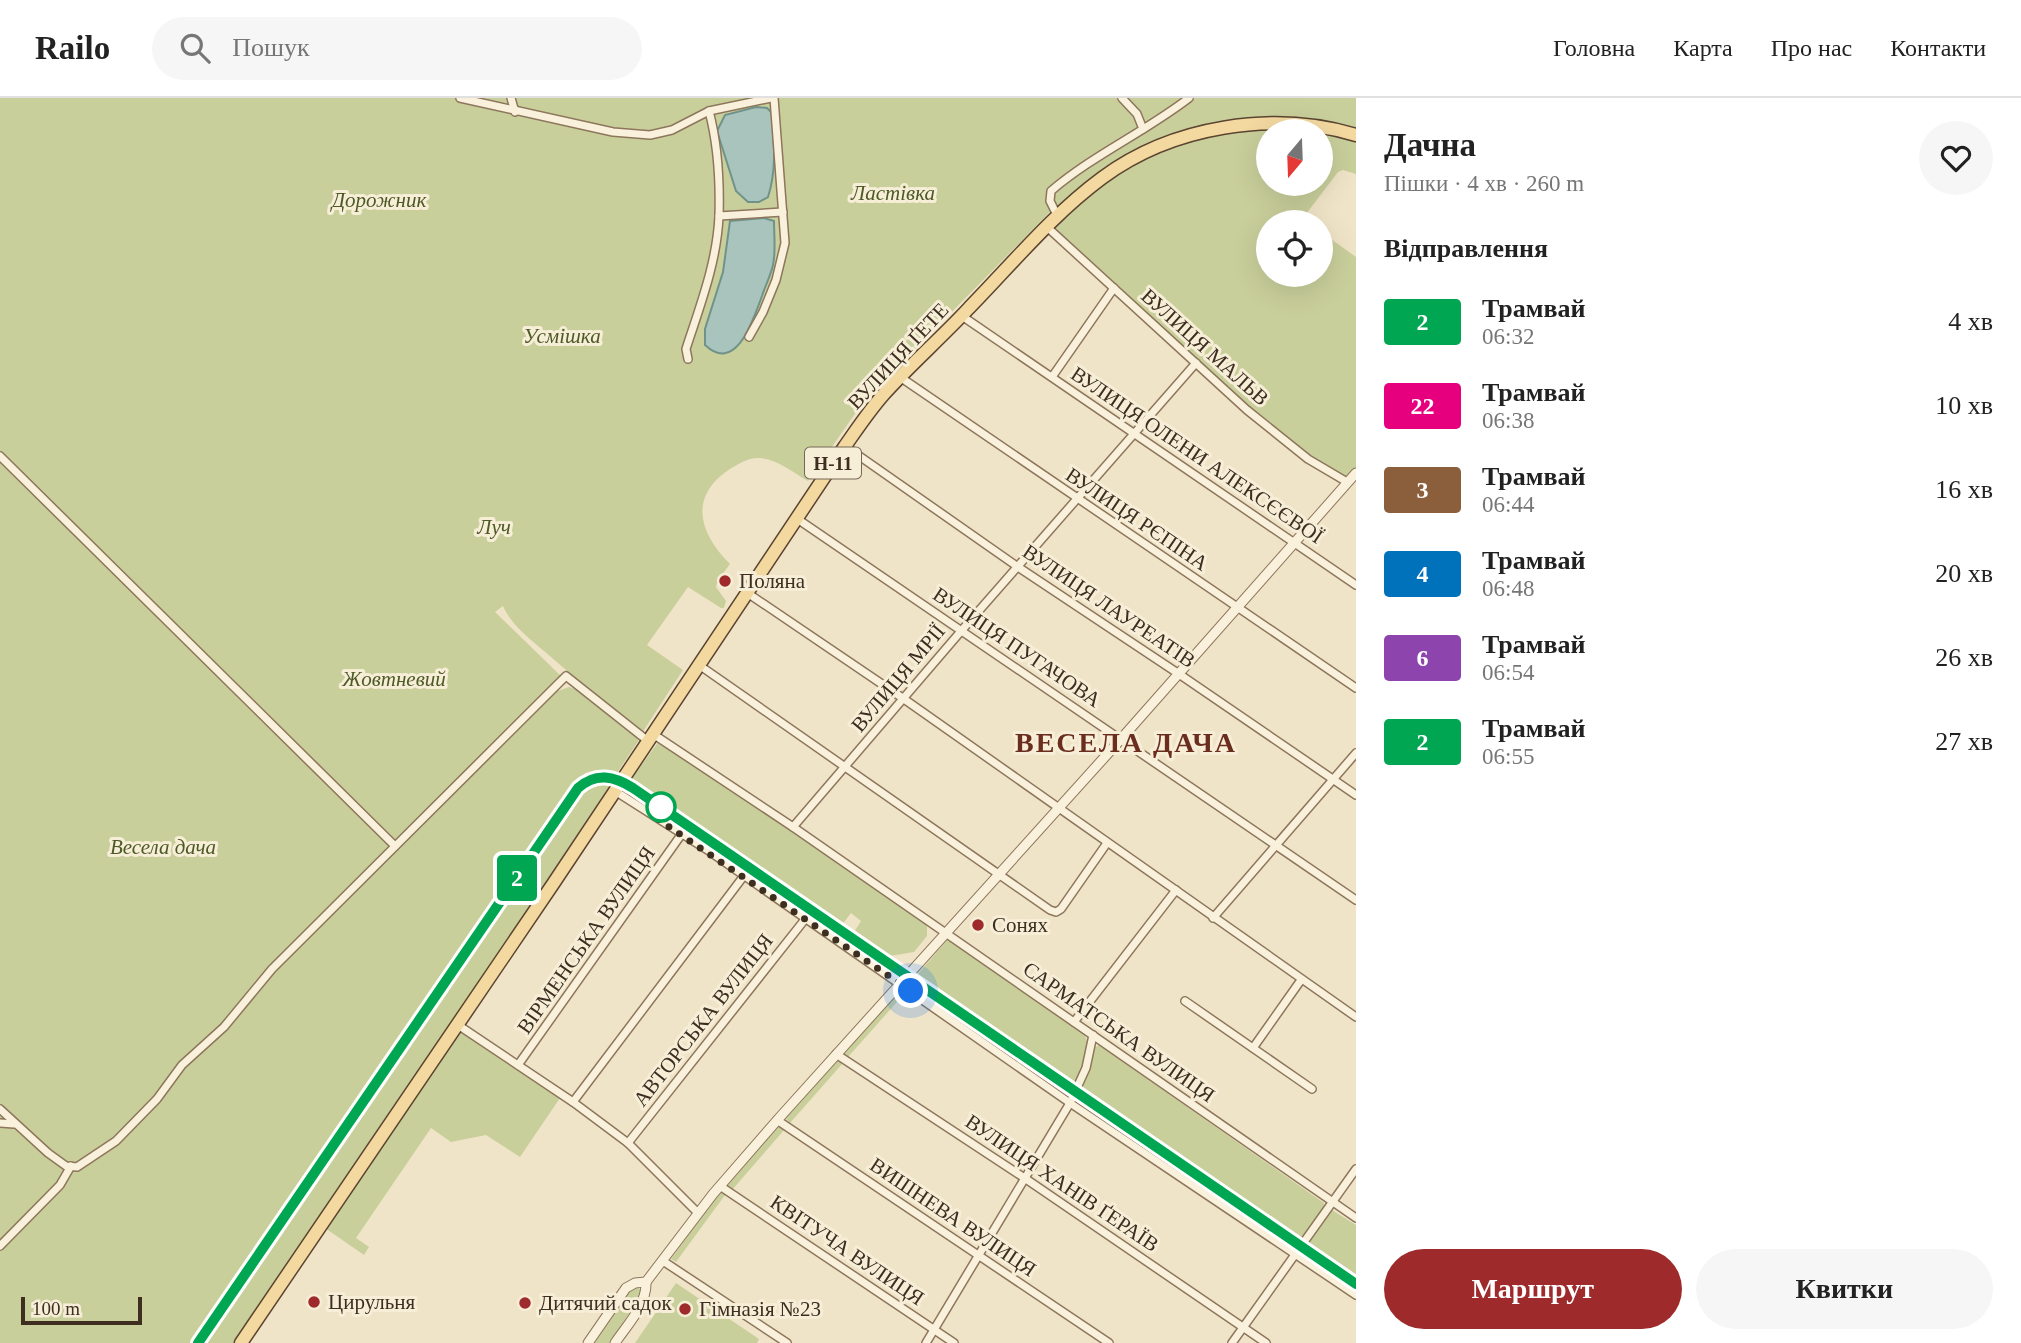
<!DOCTYPE html>
<html lang="uk">
<meta charset="utf-8">
<style>
body{margin:0;font-family:"Times New Roman",serif;background:#f6f6f6;color:#222;height:100vh;display:flex;flex-direction:column;font-size:26px;white-space:nowrap}
*{box-sizing:border-box;margin:0}
p{font-size:23px;color:#767676}
.icon{flex:none;width:38px;height:38px;fill:none;stroke:currentColor;stroke-width:2;stroke-linecap:round;stroke-linejoin:round}
.map{position:relative;flex:1;overflow:hidden}
.side{display:flex;flex-direction:column;background:#fff;width:665px}
.side>*{flex:none}
.badge{padding:0 14px;border-radius:5px;font-size:24px;line-height:46px}
.needle{width:46px;rotate:199deg}
.buttons{position:absolute;left:1256px;top:21px;display:grid;gap:14px}
.buttons a{display:grid;place-items:center;width:77px;height:77px;border-radius:50%;background:#fff;box-shadow:0 7px 28px #0002;font-size:35px}
.scale{position:absolute;left:21px;bottom:18px;width:121px;box-sizing:border-box;padding-left:7px;border:4px solid #3d2e20;border-top:0;font-size:19px;line-height:24px;white-space:nowrap;color:#3d2e20;-webkit-text-stroke:5px #f7eed8;paint-order:stroke}
.you{position:absolute;width:35px;height:35px;margin:-18px;border:5px solid #fff;border-radius:50%;background:#1a73e8;box-shadow:0 0 0 10px #1a73e833}
.map>.badge{position:absolute;translate:-50% -50%;box-shadow:0 0 0 4px #fff}
h2{padding:0 28px;font-size:26px;line-height:63px}
.round{display:grid;place-items:center;flex:none;width:74px;height:74px;border-radius:37px;background:#f6f6f6}
.summary{display:flex;align-items:center;justify-content:space-between;height:119px;padding:0 28px}
h1{font-size:33px;font-weight:700;line-height:52px}
.primary-button{display:flex;gap:14px;margin-top:auto;padding:14px 28px}
.primary-button a{flex:1;height:80px;border-radius:42px;background:#9e2a2b;color:#fff;font-size:28px;font-weight:700;line-height:80px;text-align:center}
.primary-button a+a{background:#f6f6f6;color:#222}
ul{padding:0;list-style:none}
li{display:flex;align-items:center;gap:21px;height:84px;padding:0 28px}
li div{flex:1}
li b{display:block;font-size:26px}
li em{font-style:normal}
li .badge{min-width:77px;font-weight:700;text-align:center}
header{display:flex;align-items:center;gap:42px;box-sizing:border-box;height:98px;padding:0 35px;background:#fff;border-bottom:2px solid #e0e0e0}
header strong{font-size:33px}
nav{display:flex;gap:38px;margin-inline-start:auto;font-size:24px}
.search{width:490px;height:63px;background:#f6f6f6;display:flex;align-items:center;gap:18px;box-sizing:border-box;padding:0 24px;border-radius:38px;color:#767676;font-size:26px}
main{display:flex;flex:1;min-height:0}
.map>svg:first-child{display:block}
.green{fill:#c9cf9b;fill-rule:evenodd}
.water{fill:#a9c4bc;stroke:#6f938a;stroke-width:2}
.lines{fill:none;stroke-linecap:round;stroke-linejoin:round}
.minor-casing{stroke:#8d765c;stroke-width:10}
.tertiary-casing{stroke:#8d765c;stroke-width:11}
.primary-casing{stroke:#5b4430;stroke-width:15}
.minor{stroke:#faf1dc;stroke-width:7}
.tertiary{stroke:#faf1dc;stroke-width:9}
.primary{stroke:#f3d9a0;stroke-width:12}
.tram{stroke:#3d2e20;stroke-width:2}
.line-casing{stroke:#fff;stroke-width:16}
.line{stroke:#00a651;stroke-width:10}
.walk{stroke:#3d2e20;stroke-width:7;stroke-dasharray:0 12.6}
.poi-dot{fill:#9e2a2b;stroke:#f7eed8;stroke-width:2.5}
.stop-dot{fill:#fff;stroke:#00a651;stroke-width:3.5}
.labels{text-anchor:middle;dominant-baseline:central;stroke-width:6;stroke-linejoin:round;paint-order:stroke}
.shield{fill:#f7eed8;stroke:#756857;stroke-width:2}
.shield-label{font-size:19px;font-weight:bold;fill:#3d2e20}
.park-label{font-size:21px;font-style:italic;fill:#4d5a26;stroke:#f7eed8}
.street-label{font-size:21px;fill:#3d2e20;stroke:#f7eed8}
.poi-label{font-size:21px;fill:#3d2e20;stroke:#f7eed8;text-anchor:start}
.district-label{font-size:28px;font-weight:bold;letter-spacing:2px;fill:#6b2e1e;stroke:#f7eed8}
</style>
<header>
<strong>Railo</strong>
<div class="search"><svg class="icon" aria-label="search" viewBox="0 0 24 24"><circle cx="10" cy="10" r="6"/><path d="M15 15l6 6"/></svg>Пошук</div>
<nav><a>Головна</a><a>Карта</a><a>Про нас</a><a>Контакти</a></nav>
</header>
<main>
<div class="map">
<svg width="1356" height="1245" viewBox="0 0 1356 1245">
<rect width="100%" height="100%" fill="#f0e4c8"/>
<!-- green -->
<g class="green">
<path d="M0,0H1356V76L1343,72L1338,74L1303,120L1308,124H1269V177H1321V134L1356,159V375L1347,384L1281,341L1047,129L1057,119L1053,111L874,293L857,313L808,383C794,375 777,361 760,360C749,359 738,366 730,371C687,399 700,436 730,466L718,482L716,489L726,503L724,510H721L688,489L647,547L683,572L642,635C610,611 581,585 551,559C534,544 512,529 503,508L495,514L563,580L549,596L569,589L578,592L639,642L615,678L611,692L236,1245H0ZM1269,33H1321V86H1269Z"/>
<path d="M659,643H663L924,823L927,827V838L914,854L890,858L854,834L861,823L851,815L841,828L633,685L632,680Z"/>
<path d="M948,841L1083,935C1095,950 1082,973 1075,988L919,881L918,876Z"/>
<path d="M900,892L904,896L848,959L844,956Z"/>
<path d="M461,930L562,997L520,1059L486,1037L451,1044L431,1030L356,1140L369,1149L364,1157L325,1130Z"/>
<path d="M1099,947L1324,1105V1110L1301,1143L1079,992L1094,950Z"/>
<path d="M838,960L843,965L790,1025L785,1020Z"/>
<path d="M779,1026L785,1031L732,1092L726,1087Z"/>
<path d="M720,1093L725,1097L676,1164L671,1161Z"/>
<path d="M1332,1112L1356,1127V1182L1306,1146L1328,1114Z"/>
<path d="M676,1185L759,1241L757,1245H635Z"/>
<path d="M634,1189L640,1191L641,1198L609,1245H592L628,1192Z"/>
</g>
<!-- water -->
<g class="water">
<path d="M756,9L767,10L772,15C774,43 777,71 768,99L759,104H748L736,93L717,33L725,17Z"/>
<path d="M764,120L774,123C774,137 776,153 773,167C771,177 765,188 762,198C754,219 737,277 705,247V231L723,174L730,123Z"/>
</g>
<g class="lines">
<defs>
<g id="minor">
<path d="M460,0L613,34L650,37L672,32L709,13L771,0"/>
<path d="M511,0L515,14"/>
<path d="M1122,0L1137,16L1143,31"/>
<path d="M709,13C718,47 720,84 719,118L783,114"/>
<path d="M1058,119L1050,103L1051,93C1093,57 1145,34 1189,0"/>
<path d="M1047,129L1247,312L1308,361L1347,384"/>
<path d="M962,218L1356,487"/>
<path d="M749,239L763,214L776,182L785,145L774,0"/>
<path d="M688,261L686,251C700,208 717,164 719,118"/>
<path d="M900,279L1356,590"/>
<path d="M1052,279L1114,190"/>
<path d="M845,348L1018,469L1179,576L1356,697"/>
<path d="M0,358L395,748"/>
<path d="M796,420L1356,802"/>
<path d="M746,494L904,601L1356,919"/>
<path d="M699,567L1050,812L1056,814L1061,811L1107,745"/>
<path d="M653,636L793,729L1356,1120"/>
<path d="M615,693L706,751L1070,1005L1356,1197"/>
<path d="M793,729L962,532L1196,265"/>
<path d="M1213,820L1356,655"/>
<path d="M1185,903L1312,991"/>
<path d="M1074,924L1176,792"/>
<path d="M458,927L573,1004L628,1045L698,1115"/>
<path d="M1253,950L1301,882"/>
<path d="M836,956L1026,1081L1266,1245"/>
<path d="M518,967L681,737"/>
<path d="M573,1004L743,779"/>
<path d="M0,1011L48,1055L66,1068L77,1069L116,1043L157,1001L182,967L224,929L272,871L566,578L648,643"/>
<path d="M777,1022L1109,1245"/>
<path d="M0,1025L14,1026"/>
<path d="M628,1045L806,820"/>
<path d="M720,1088L954,1245"/>
<path d="M0,1148L60,1087L71,1068"/>
<path d="M663,1163L787,1245"/>
<path d="M926,1245L1070,1005L1086,970L1093,937"/>
<path d="M1232,1245L1356,1071"/>
</g>
<g id="tertiary">
<path d="M646,1184L713,1096L780,1019L1121,641L1356,375"/>
<path d="M588,1245L626,1190L635,1185L646,1184"/>
<path d="M615,1245C627,1227 647,1207 646,1184"/>
</g>
<path id="primary" d="M241,1245L553,786L845,348C857,331 869,313 883,297C910,267 941,240 969,210C1012,166 1052,117 1102,80C1172,28 1273,12 1356,37"/>
</defs>
<!-- minor casing -->
<use href="#minor" class="minor-casing"/>
<!-- tertiary casing -->
<use href="#tertiary" class="tertiary-casing"/>
<!-- primary casing -->
<use href="#primary" class="primary-casing"/>
<!-- minor -->
<use href="#minor" class="minor"/>
<!-- tertiary -->
<use href="#tertiary" class="tertiary"/>
<!-- primary -->
<use href="#primary" class="primary"/>
<!-- tram -->
<path class="tram" d="M198,1245L578,690C596,674 615,678 633,690L1356,1186"/>
</g>
<g class="lines">
<defs>
<path id="line" d="M198,1245L578,690C596,674 614,678 633,690L1356,1186"/>
</defs>
<!-- line casing -->
<use href="#line" class="line-casing"/>
<!-- line -->
<use href="#line" class="line"/>
<!-- walk -->
<path class="walk" d="M661,709L659,722L911,893"/>
</g>
<!-- markers -->
<g class="poi-dot">
<circle cx="725" cy="483" r="7"/>
<circle cx="978" cy="827" r="7"/>
<circle cx="314" cy="1204" r="7"/>
<circle cx="525" cy="1205" r="7"/>
<circle cx="685" cy="1211" r="7"/>
</g>
<circle class="stop-dot" cx="661" cy="709" r="14"/>
<g class="labels">
<!-- shield labels -->
<rect class="shield" x="805" y="349.5" width="56" height="31" rx="5"/>
<g class="shield-label">
<text x="833" y="365">Н-11</text>
</g>
<!-- park labels -->
<g class="park-label">
<text x="893" y="95">Ластівка</text>
<text x="379" y="102">Дорожник</text>
<text x="562" y="238">Усмішка</text>
<text x="494" y="429">Луч</text>
<text x="394" y="581">Жовтневий</text>
<text x="163" y="749">Весела дача</text>
</g>
<!-- street labels -->
<g class="street-label">
<text transform="translate(1205 249) rotate(42)">ВУЛИЦЯ МАЛЬВ</text>
<text transform="translate(898 258) rotate(-47)">ВУЛИЦЯ ҐЕТЕ</text>
<text transform="translate(1197 357) rotate(34)">ВУЛИЦЯ ОЛЕНИ АЛЕКСЄЄВОЇ</text>
<text transform="translate(1137 421) rotate(34)">ВУЛИЦЯ РЄПІНА</text>
<text transform="translate(1109 508) rotate(34)">ВУЛИЦЯ ЛАУРЕАТІВ</text>
<text transform="translate(1017 549) rotate(34)">ВУЛИЦЯ ПУГАЧОВА</text>
<text transform="translate(898 580) rotate(-50)">ВУЛИЦЯ МРІЇ</text>
<text transform="translate(586 842) rotate(-55)">ВІРМЕНСЬКА ВУЛИЦЯ</text>
<text transform="translate(703 922) rotate(-52)">АВТОРСЬКА ВУЛИЦЯ</text>
<text transform="translate(1119 934) rotate(35)">САРМАТСЬКА ВУЛИЦЯ</text>
<text transform="translate(1062 1085) rotate(34)">ВУЛИЦЯ ХАНІВ ҐЕРАЇВ</text>
<text transform="translate(953 1119) rotate(34)">ВИШНЕВА ВУЛИЦЯ</text>
<text transform="translate(847 1152) rotate(34)">КВІТУЧА ВУЛИЦЯ</text>
</g>
<!-- poi labels -->
<g class="poi-label">
<text x="739" y="483">Поляна</text>
<text x="992" y="827">Сонях</text>
<text x="328" y="1204">Цирульня</text>
<text x="539" y="1205">Дитячий садок</text>
<text x="699" y="1211">Гімназія №23</text>
</g>
<!-- district labels -->
<g class="district-label">
<text x="1126" y="644">ВЕСЕЛА ДАЧА</text>
</g>
</g>
</svg>
<div class="buttons">
<a><svg class="needle" viewBox="-14 -14 28 28"><path d="M0-13l5 13h-10z" fill="#e53935"/><path d="M0 13l5-13h-10z" fill="#767676"/></svg></a>
<a><svg class="icon" aria-label="locate" viewBox="0 0 24 24"><circle cx="12" cy="12" r="6"/><path d="M12 2v4M12 18v4M2 12h4M18 12h4"/></svg></a>
</div>
<div class="scale">100 m</div>
<div class="you" style="left:911px;top:893px"></div>
<b class="badge" style="left:517px;top:780px;background:#00a651;color:#fff">2</b>
</div>
<section class="side">
<div class="summary"><div><h1>Дачна</h1><p>Пішки · 4 хв · 260 m</p></div><a class="round"><svg class="icon" aria-label="heart" viewBox="0 0 24 24"><path d="M12 20l-8-8c-3-5 5-10 8-4 3-6 11-1 8 4z"/></svg></a></div>
<h2>Відправлення</h2>
<ul>
<li><span class="badge" style="background:#00a651;color:#fff">2</span><div><b>Трамвай</b><p>06:32</p></div><em>4 хв</em></li>
<li><span class="badge" style="background:#e6007e;color:#fff">22</span><div><b>Трамвай</b><p>06:38</p></div><em>10 хв</em></li>
<li><span class="badge" style="background:#8b5e3c;color:#fff">3</span><div><b>Трамвай</b><p>06:44</p></div><em>16 хв</em></li>
<li><span class="badge" style="background:#0072bc;color:#fff">4</span><div><b>Трамвай</b><p>06:48</p></div><em>20 хв</em></li>
<li><span class="badge" style="background:#8e44ad;color:#fff">6</span><div><b>Трамвай</b><p>06:54</p></div><em>26 хв</em></li>
<li><span class="badge" style="background:#00a651;color:#fff">2</span><div><b>Трамвай</b><p>06:55</p></div><em>27 хв</em></li>
</ul>
<div class="primary-button"><a>Маршрут</a><a>Квитки</a></div>
</section>
</main>
